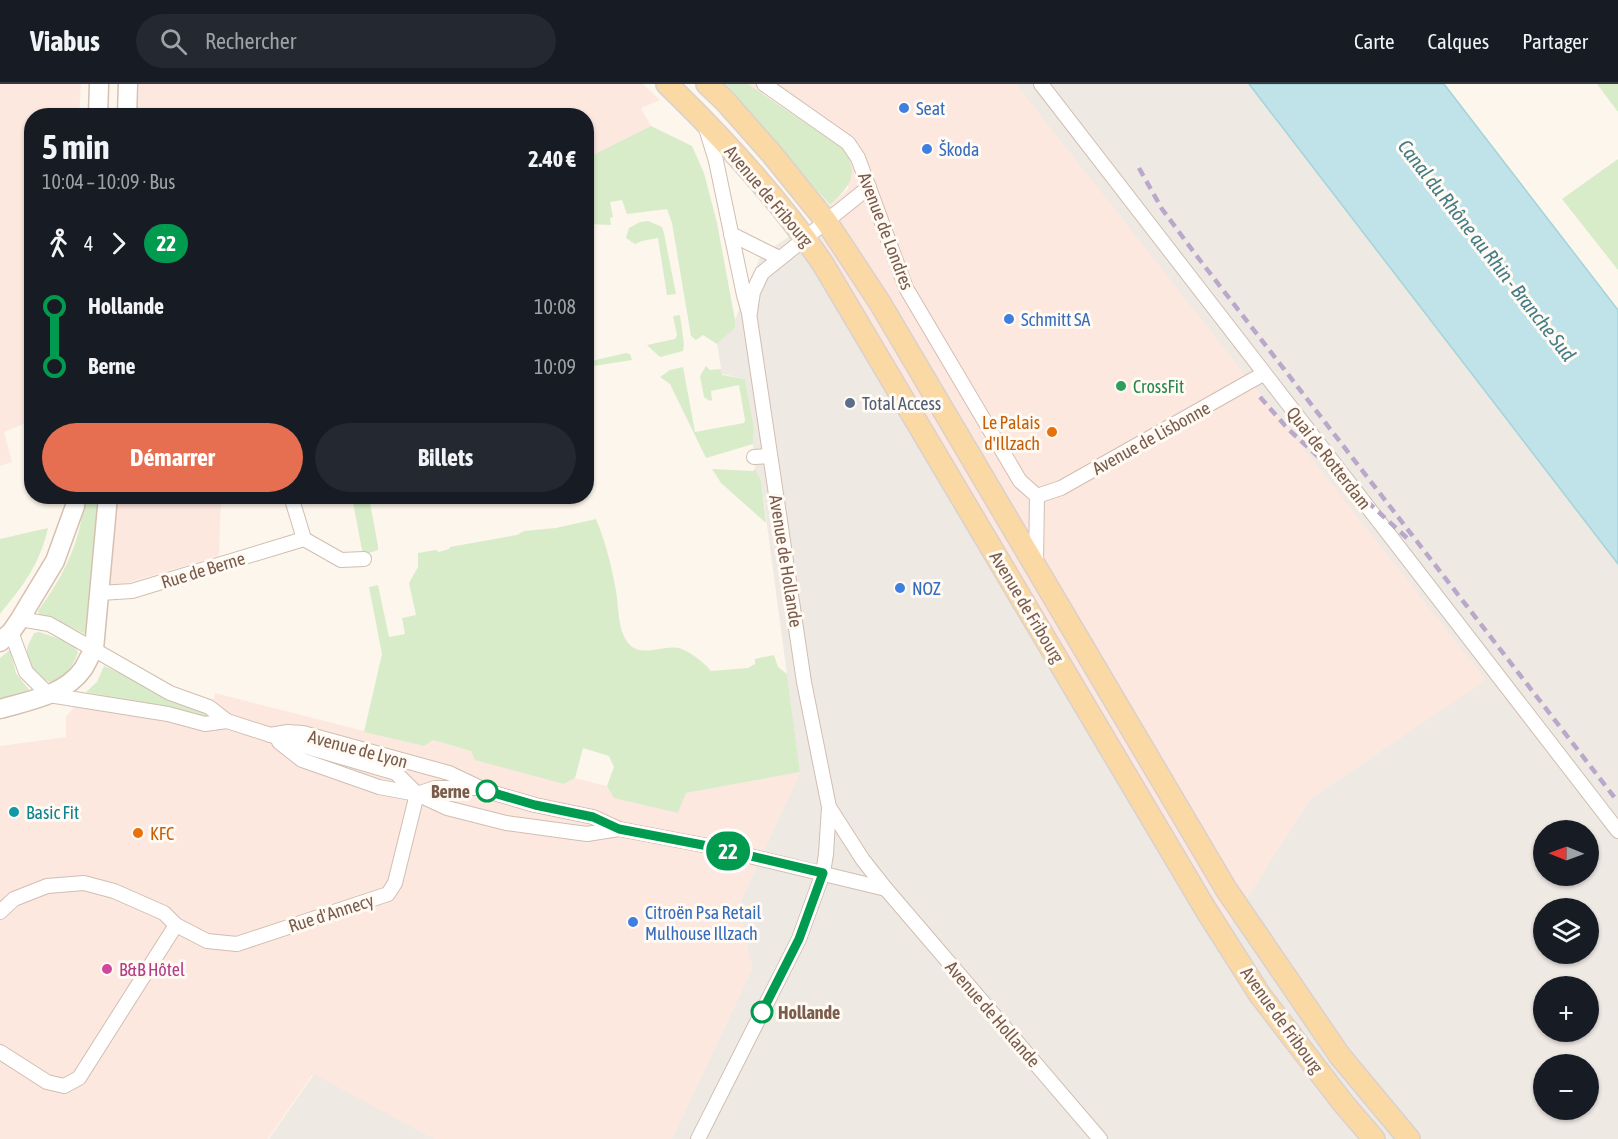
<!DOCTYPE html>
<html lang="fr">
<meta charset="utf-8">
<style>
body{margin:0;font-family:"Asap Condensed",sans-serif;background:#242831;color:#f1f3f6;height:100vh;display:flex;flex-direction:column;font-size:22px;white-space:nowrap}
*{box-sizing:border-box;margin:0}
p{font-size:20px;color:#9ea1a6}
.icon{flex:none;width:33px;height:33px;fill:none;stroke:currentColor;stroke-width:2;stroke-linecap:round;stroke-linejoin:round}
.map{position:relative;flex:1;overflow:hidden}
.side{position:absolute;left:24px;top:24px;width:570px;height:396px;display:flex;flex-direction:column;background:#171b24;border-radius:24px;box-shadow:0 2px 4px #0004}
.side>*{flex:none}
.badge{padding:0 12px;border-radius:20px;font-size:21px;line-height:39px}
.needle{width:39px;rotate:271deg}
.fabs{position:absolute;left:1533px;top:736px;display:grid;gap:12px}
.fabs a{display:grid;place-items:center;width:66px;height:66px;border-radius:50%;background:#171b24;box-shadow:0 2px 4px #0004;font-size:30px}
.map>.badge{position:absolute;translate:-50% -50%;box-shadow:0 0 0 3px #fff}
.legs{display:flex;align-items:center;gap:9px;height:66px;padding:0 18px;font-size:20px}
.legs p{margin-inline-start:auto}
.headline{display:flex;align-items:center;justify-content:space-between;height:102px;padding:0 18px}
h1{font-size:33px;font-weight:700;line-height:45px}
.primary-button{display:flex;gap:12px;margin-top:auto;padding:12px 18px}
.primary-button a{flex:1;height:69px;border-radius:36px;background:#e76f51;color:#fff;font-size:24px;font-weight:700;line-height:69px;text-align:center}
.primary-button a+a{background:#242831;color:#f1f3f6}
ul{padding:0 18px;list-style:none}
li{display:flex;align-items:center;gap:21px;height:60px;font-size:22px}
li i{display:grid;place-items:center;width:9px;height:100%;margin:0 8px;background:currentColor}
li i::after{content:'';width:15px;height:15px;margin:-8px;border:4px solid;border-radius:50%;background:#171b24}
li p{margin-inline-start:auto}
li:first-child i{background:linear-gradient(#0000 50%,currentColor 0)}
li:last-child i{background:linear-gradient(currentColor 50%,#0000 0)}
header{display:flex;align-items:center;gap:36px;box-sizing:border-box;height:84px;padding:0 30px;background:#171b24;border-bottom:2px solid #363941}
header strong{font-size:28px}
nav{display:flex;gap:33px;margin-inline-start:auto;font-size:21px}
.search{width:420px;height:54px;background:#242831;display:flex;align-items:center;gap:15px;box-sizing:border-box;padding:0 21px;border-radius:33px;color:#9ea1a6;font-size:22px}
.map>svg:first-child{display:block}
.commercial{fill:#fde8e0}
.industrial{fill:#efe9e4;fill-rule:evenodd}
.green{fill:#d8ecc9}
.water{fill:#bfe3e8;stroke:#a5d3da;stroke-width:1.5}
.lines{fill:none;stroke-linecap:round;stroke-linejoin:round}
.minor-casing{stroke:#d1beb0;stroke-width:16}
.secondary-casing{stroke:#d6c0b0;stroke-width:21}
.primary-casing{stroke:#dad1cd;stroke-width:24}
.minor{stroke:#fff;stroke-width:14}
.secondary{stroke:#fff;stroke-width:18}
.primary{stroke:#fbd9a5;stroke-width:21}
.rail{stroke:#b9a8c9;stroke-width:4.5;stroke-dasharray:9 6;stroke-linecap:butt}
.line-1-casing{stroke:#fff;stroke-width:14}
.line-1{stroke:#009b4e;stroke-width:9}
.shop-dot{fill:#3f7fe0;stroke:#fffaf3;stroke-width:2}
.leisure-dot{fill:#2e9e5b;stroke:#fffaf3;stroke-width:2}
.service-dot{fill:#5c6f8a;stroke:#fffaf3;stroke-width:2}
.food-dot{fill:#e8710a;stroke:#fffaf3;stroke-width:2}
.stop-1-dot{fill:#fff;stroke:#009b4e;stroke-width:3}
.culture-dot{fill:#0f9aa8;stroke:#fffaf3;stroke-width:2}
.hotel-dot{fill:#d1479c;stroke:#fffaf3;stroke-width:2}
.labels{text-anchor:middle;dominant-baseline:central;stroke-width:6;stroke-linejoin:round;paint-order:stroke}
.shop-label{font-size:18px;fill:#366cbe;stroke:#fffaf3;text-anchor:start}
.street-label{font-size:18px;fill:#7a5c4d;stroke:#fffaf3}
.leisure-label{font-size:18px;fill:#27864d;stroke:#fffaf3;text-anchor:start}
.service-label{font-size:18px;fill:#4e5e75;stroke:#fffaf3;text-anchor:start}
.food-label{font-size:18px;fill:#c56008;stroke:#fffaf3;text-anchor:end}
.stop-label{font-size:18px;font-weight:bold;fill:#7a5c4d;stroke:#fffaf3;text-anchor:end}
.culture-label{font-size:18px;fill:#0d838f;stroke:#fffaf3;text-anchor:start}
.hotel-label{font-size:18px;fill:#b23c85;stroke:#fffaf3;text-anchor:start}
.water-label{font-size:20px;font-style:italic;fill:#437c86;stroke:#fffaf3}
</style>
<header>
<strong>Viabus</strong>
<div class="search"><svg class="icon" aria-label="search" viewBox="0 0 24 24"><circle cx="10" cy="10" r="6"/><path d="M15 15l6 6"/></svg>Rechercher</div>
<nav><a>Carte</a><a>Calques</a><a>Partager</a></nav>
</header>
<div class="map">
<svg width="1618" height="1055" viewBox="0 0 1618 1055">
<rect width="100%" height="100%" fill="#fdf6ec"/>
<!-- commercial -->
<g class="commercial">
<path d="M0,0H81L79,31L32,32L31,337L4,348L12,378L0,382Z"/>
<path d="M139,0H643L660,16L641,24L651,42L587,74L586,32H137Z"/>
<path d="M748,0H1017L1488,595L1310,715L1230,842L809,140L848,105V72L841,63Z"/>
<path d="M115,413H221L219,472L110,504Z"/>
<path d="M86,608L211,630L215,609L423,662L432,656L471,667L564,700L575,694L607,702L614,712L678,729L686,709L800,688L739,821L752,885L672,1055H431L312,991L268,1055H0V662L66,653V633Z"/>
</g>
<!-- industrial -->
<g class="industrial">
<path d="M1016,0H1249L1618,480V1055H672L752,885L739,821L800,688L761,396L755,385L753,360L754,344L745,295L722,290L717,260L735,244V236L761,171L809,140L1230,841L1310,715L1486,596ZM1544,747H1588V792H1544ZM1544,825H1588V870H1544ZM1544,903H1588V948H1544ZM1544,981H1588V1026H1544Z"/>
<path d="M314,990L434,1055H269Z"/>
</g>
<!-- green -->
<g class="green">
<path d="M722,0H748L841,63C862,89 850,102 830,121Z"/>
<path d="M1597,0H1618V28Z"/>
<path d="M651,42L692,62L704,89L717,139L735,236V244L717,260L703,251L696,256L691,252L672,139L667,125L627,130L622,116L610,118L613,133L610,134L611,141L587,140V74Z"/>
<path d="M1618,75V186L1562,115Z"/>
<path d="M648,137L662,143L664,149L676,210L667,211L658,154L642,157L635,160L626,154L629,144L640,138Z"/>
<path d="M680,231L684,260L683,267L660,273L647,261L675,255L677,251L673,232Z"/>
<path d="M626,269L630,270L632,276L587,283V278Z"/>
<path d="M706,282L710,286L721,285L722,291L745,295L754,344L753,360L706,374L670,300L660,293L670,286L683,283L695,348L744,339L745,336L739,301L711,307L712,316L710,317L704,313L700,292Z"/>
<path d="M712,385L753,387L755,385L761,396L766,439L721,399Z"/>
<path d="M85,413H100C97,458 89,503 86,548L85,550L54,535L39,531L38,527C66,488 79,461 85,413Z"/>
<path d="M352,413H369L378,462V466L363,471Z"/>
<path d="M596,435C605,457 611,479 615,502C619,519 617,541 626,556C638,576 662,561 678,564C688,566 705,579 711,587L748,584L755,580V575L774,571L778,583L787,590L800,688L686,709L678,729L614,714L607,702L614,683L609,672L583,664L575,694L564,700L475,676L471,667L433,656L424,662L364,648L382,570L369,503L378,501L389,553L405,550L402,534L416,531L409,499L418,483V469L436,466L439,468L449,465L450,463L517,451L524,447L556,444Z"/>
<path d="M48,444C39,482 24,500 0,530V455Z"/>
<path d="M39,548L72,559L78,568C74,582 65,592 52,599C41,596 25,579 27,567C27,561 32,554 34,549Z"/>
<path d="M10,566L16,589L29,606L0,616V574Z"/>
<path d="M104,582L211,630L209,633L86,608L97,598Z"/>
</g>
<!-- water -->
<path class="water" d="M1249,0H1444L1618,226V480Z"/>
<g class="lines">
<defs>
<g id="minor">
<path d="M764,0L848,59L858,74L906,204L1020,397L1037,412"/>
<path d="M1041,0L1618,747"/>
<path d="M731,150L779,174"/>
<path d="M750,228L753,208L762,189L869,103"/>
<path d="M754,373L770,372"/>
<path d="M291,412L304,455"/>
<path d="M1037,412L1061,404L1263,290"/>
<path d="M1036,479L1037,412"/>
<path d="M100,509L132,507L304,455L341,476L364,475"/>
<path d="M20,535L49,540L58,545L170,609L209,623L227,637L314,665L396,689L417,710"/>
<path d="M11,548L26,588L49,611L168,630L205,640L227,637"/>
<path d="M270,651L288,648L303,649L449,689L487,707L535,721L593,733L619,745L708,762L886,805"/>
<path d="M279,658L302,676L379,703L417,710L447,724L506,739L587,750L619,745"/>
<path d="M417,710L435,704H475"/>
<path d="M829,723L863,776L886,805L1100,1055"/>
<path d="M0,828L14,815L47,802L84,799L114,807L164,829L176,841L207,857L237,860L388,810L395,799L417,710"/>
<path d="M0,968L47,998L64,1002L79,994L176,841"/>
<path d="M698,1055L799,855L823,789L826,770L829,723L804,598L749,229L744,211L716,77L705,41"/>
</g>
<g id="secondary">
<path d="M98,32L99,0"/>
<path d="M127,32L128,0"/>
<path d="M0,558L11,548L20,535L55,477L75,422L76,412"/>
<path d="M0,625C28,617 65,611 83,585C87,579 90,571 94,565L108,412"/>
</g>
<g id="primary">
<path d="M667,0C724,55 779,115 823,180L1206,826L1260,911L1343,1019L1374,1055"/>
<path d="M707,0L725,17L771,69L826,137L880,219L1226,805L1340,972L1409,1055"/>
</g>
</defs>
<!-- minor casing -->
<use href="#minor" class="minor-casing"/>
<!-- secondary casing -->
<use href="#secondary" class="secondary-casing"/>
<!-- primary casing -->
<use href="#primary" class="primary-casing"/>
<!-- minor -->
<use href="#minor" class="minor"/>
<!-- secondary -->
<use href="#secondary" class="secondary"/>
<!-- primary -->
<use href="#primary" class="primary"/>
<!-- rail -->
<g class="rail">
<path d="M1139,84L1162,125L1196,171L1618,718"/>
<path d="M1260,313L1288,345L1407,454"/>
</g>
</g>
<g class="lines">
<defs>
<path id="line-1" d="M487,707L535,721L593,733L619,745L708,762L823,789L799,855L762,928"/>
</defs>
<!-- line-1 casing -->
<use href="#line-1" class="line-1-casing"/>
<!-- line-1 -->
<use href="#line-1" class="line-1"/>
</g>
<!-- markers -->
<g class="shop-dot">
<circle cx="904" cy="24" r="6"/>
<circle cx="927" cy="65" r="6"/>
<circle cx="1009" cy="235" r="6"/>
<circle cx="900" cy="504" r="6"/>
<circle cx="633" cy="838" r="6"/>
</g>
<circle class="leisure-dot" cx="1121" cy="302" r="6"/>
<circle class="service-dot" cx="850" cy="319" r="6"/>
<g class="food-dot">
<circle cx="1052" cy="348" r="6"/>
<circle cx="138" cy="749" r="6"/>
</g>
<g class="stop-1-dot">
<circle cx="487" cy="707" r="10"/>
<circle cx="762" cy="928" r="10"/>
</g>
<circle class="culture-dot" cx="14" cy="728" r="6"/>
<circle class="hotel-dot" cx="107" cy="885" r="6"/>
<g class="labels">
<!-- shop labels -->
<g class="shop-label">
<text x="916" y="24">Seat</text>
<text x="939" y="65">Škoda</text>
<text x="1021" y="235">Schmitt SA</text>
<text x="912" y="504">NOZ</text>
<text x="645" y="828">Citroën Psa Retail<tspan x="645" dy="21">Mulhouse Illzach</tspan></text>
</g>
<!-- street labels -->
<g class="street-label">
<text transform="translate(769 112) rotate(50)">Avenue de Fribourg</text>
<text transform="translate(886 147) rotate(69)">Avenue de Londres</text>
<text transform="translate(1151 354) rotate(-29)">Avenue de Lisbonne</text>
<text transform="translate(1329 374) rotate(52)">Quai de Rotterdam</text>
<text transform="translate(786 477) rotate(81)">Avenue de Hollande</text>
<text transform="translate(203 486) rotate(-17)">Rue de Berne</text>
<text transform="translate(1027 523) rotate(59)">Avenue de Fribourg</text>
<text transform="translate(358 665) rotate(15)">Avenue de Lyon</text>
<text transform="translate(331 829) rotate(-18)">Rue d'Annecy</text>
<text transform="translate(993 930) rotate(49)">Avenue de Hollande</text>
<text transform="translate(1282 936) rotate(54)">Avenue de Fribourg</text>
</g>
<!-- leisure labels -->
<g class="leisure-label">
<text x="1133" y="302">CrossFit</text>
</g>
<!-- service labels -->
<g class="service-label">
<text x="862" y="319">Total Access</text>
</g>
<!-- food labels -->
<g class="food-label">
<text x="1040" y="338">Le Palais<tspan x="1040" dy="21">d'Illzach</tspan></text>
<text x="150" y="749" text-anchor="start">KFC</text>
</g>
<!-- stop labels -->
<g class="stop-label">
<text x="470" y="707">Berne</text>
<text x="778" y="928" text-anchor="start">Hollande</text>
</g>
<!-- culture labels -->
<g class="culture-label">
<text x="26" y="728">Basic Fit</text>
</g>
<!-- hotel labels -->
<g class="hotel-label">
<text x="119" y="885">B&amp;B Hôtel</text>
</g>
<!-- water labels -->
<g class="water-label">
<text transform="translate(1487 166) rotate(52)">Canal du Rhône au Rhin - Branche Sud</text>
</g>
</g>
</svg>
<div class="fabs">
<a><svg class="needle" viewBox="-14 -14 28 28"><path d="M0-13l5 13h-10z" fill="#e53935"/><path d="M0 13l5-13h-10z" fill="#9ea1a6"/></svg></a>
<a><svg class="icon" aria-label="layers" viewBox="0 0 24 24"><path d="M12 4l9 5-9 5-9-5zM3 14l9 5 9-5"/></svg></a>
<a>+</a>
<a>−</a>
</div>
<b class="badge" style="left:728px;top:767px;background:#009b4e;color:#fff">22</b>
<section class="side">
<div class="headline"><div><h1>5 min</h1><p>10:04 – 10:09 · Bus</p></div><b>2.40 €</b></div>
<div class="legs"><svg class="icon" aria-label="walk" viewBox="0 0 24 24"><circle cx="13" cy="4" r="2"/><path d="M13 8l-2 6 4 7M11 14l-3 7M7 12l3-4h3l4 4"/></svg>4<svg class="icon" aria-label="forward" viewBox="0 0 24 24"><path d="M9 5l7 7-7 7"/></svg><b class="badge" style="background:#009b4e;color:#fff">22</b></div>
<ul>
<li><i style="color:#009b4e"></i><b>Hollande</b><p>10:08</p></li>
<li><i style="color:#009b4e"></i><b>Berne</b><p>10:09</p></li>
</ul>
<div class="primary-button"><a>Démarrer</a><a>Billets</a></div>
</section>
</div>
